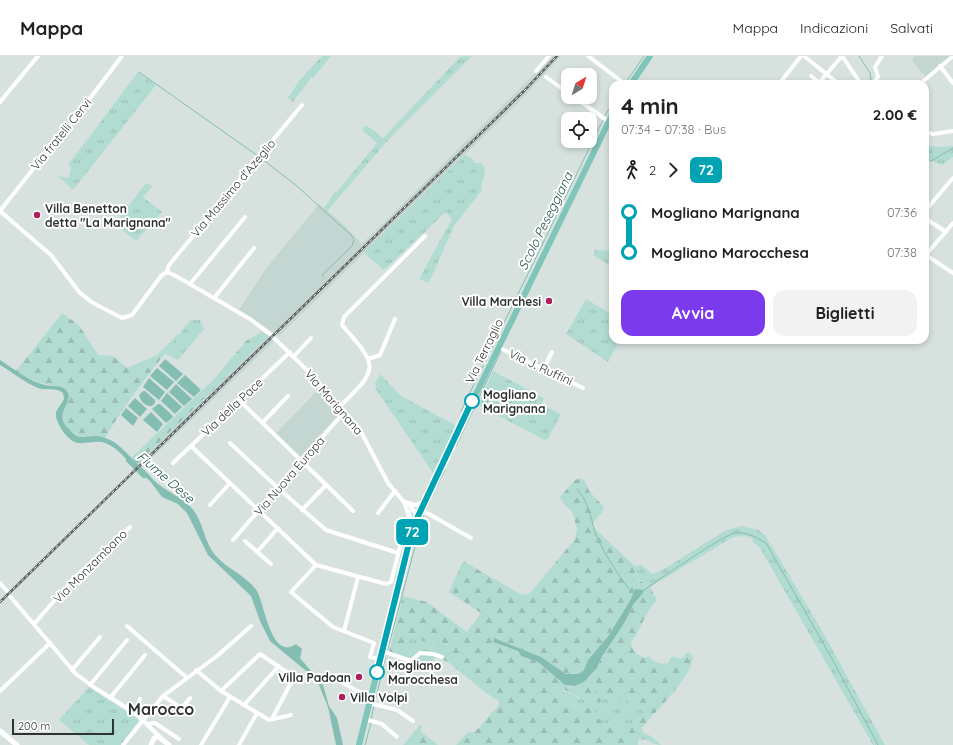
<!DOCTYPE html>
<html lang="it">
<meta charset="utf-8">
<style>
body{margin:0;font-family:Quicksand,sans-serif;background:#f2f2f2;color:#202124;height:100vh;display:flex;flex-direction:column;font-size:15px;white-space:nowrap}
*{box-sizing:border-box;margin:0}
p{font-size:13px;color:#757577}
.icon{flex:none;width:22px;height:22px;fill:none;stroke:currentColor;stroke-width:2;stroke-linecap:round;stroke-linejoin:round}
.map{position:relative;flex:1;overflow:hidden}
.sheet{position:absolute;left:609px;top:24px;width:320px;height:264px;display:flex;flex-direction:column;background:#fff;border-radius:12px;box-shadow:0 2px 6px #0003}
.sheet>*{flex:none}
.badge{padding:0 8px;border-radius:6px;font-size:14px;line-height:26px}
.needle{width:26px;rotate:38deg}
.buttons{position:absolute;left:561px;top:12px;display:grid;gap:8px}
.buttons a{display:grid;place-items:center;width:36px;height:36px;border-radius:8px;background:#fff;box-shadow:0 2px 6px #0003;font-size:20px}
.scale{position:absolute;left:12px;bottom:10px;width:102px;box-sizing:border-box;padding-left:4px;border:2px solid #2e3231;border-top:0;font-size:11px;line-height:14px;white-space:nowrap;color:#2e3231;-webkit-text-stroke:3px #fff;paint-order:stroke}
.map>.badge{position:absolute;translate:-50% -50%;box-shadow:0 0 0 2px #fff}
.legs{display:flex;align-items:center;gap:6px;height:44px;padding:0 12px;font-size:13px}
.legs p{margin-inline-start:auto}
.summary{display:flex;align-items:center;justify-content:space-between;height:68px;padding:0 12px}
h1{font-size:22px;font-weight:700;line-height:30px}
.action{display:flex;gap:8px;margin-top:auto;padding:8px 12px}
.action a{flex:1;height:46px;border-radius:12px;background:#7c3aed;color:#fff;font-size:16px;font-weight:700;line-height:46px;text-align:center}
.action a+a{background:#f2f2f2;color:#202124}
ul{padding:0 12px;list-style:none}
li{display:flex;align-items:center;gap:14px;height:40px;font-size:15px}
li i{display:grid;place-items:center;width:6px;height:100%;margin:0 5px;background:currentColor}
li i::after{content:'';width:10px;height:10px;margin:-5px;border:3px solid;border-radius:50%;background:#fff}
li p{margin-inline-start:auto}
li:first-child i{background:linear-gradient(#0000 50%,currentColor 0)}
li:last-child i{background:linear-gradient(currentColor 50%,#0000 0)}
header{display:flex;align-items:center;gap:24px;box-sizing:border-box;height:56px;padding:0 20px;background:#fff;border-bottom:1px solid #e0e0e0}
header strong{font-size:19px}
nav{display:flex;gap:22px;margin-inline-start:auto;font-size:14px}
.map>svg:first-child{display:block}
.built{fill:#c3d6d1}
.grass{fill:url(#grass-tufts)}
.forest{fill:url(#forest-firs);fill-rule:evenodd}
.water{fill:#84bdb1}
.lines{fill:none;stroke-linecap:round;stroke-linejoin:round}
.stream{stroke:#84bdb1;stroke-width:1}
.river{stroke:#84bdb1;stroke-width:6}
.minor{stroke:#fff;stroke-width:4}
.tertiary{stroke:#fff;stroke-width:5}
.primary{stroke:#80c5ba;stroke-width:6}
.rail-casing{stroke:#5c6260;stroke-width:2.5}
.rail{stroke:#fff;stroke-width:1;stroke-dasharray:3;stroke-linecap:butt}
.line-1-casing{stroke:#fff;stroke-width:9}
.line-1{stroke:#00a3b4;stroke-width:6}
.poi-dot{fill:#ad215f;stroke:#fff;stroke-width:1.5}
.stop-1-dot{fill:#fff;stroke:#00a3b4;stroke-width:2}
.labels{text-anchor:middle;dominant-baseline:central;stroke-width:4;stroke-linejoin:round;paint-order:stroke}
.street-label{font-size:12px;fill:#2e3231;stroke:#fff}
.poi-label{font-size:12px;font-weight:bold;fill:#2e3231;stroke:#fff;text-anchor:start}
.stop-label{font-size:12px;font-weight:bold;fill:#2e3231;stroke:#fff;text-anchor:start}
.water-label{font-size:13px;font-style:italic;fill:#1e4f46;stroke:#fff}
.district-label{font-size:16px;font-weight:bold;fill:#2e3231;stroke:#fff}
</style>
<header>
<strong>Mappa</strong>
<nav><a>Mappa</a><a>Indicazioni</a><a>Salvati</a></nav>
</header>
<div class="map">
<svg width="953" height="689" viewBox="0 0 953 689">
<defs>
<pattern id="grass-tufts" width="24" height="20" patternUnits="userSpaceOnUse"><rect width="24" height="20" fill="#b2dcd2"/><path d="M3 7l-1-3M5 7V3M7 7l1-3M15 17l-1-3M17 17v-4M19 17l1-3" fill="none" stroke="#99bdb5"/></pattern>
<pattern id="forest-firs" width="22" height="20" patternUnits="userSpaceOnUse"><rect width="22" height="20" fill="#b2dcd2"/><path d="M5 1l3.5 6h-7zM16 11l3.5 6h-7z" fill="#99bdb5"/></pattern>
</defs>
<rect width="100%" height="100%" fill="#d7e2df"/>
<!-- built -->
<g class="built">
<path d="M553,0H561L518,47L279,280L239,254L265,214L319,148L341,166L362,188Z"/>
<path d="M915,0H950L926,21L912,5Z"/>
<path d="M268,280L274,285L138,415L133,411Z"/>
<path d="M319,333L340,357L301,400H299L275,378Z"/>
</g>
<!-- grass -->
<g class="grass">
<path d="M322,0H331L313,22H311L293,46L288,42L299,25Z"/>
<path d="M472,0L390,82L327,155L324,152L335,136H337L377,87L362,74L364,70H367L383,82L460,1Z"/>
<path d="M138,16L156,29L73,134L58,120L69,122L71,111L68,109Z"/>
<path d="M925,89L938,91L953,90V101L942,109L925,103Z"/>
<path d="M465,99L472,102L475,107H481C488,116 484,119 481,129L482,134L454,170L429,227L419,223L452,163L446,156L384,214L364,197Z"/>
<path d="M146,127L153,130L143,141L162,156L136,185L115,168Z"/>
<path d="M595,194L613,195V211L593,199Z"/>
<path d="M586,243L613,259V284H620L608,306L566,278Z"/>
<path d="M191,264H200L204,273L178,304L165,298C174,286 181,275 191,264Z"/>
<path d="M493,315L544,342L541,348L561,358L548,383L545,384L478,349Z"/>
<path d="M380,318L401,340L457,370L433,417L375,332L376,330L375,328Z"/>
<path d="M742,470L758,474L765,479L821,573L885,689H873L760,492L752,485L754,483L746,480L733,481L650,531L636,521L638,517L635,510L641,509L653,518L661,515L726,474Z"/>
<path d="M412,580L431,587L439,586L447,588L443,595L435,598L436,601L425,615L413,602L403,601L407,592V582Z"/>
<path d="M602,630L604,632L603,643L610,636C618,643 618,640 627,643C630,645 644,655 647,659L638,664L629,675C620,676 615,668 606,669L587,651L579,653L558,637V634L560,633L579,642Z"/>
<path d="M89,631L139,664L121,689H89L59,664Z"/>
</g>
<!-- forest -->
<g class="forest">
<path d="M62,257L79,269L98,299L113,300L127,312L157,299L179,277L178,281C152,314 126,346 105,382L77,380L64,369L61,359L69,343L58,330C42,329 30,323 16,315Z"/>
<path d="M262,276L268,280L137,408L131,402L214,323L246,285Z"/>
<path d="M581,422L585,425L589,435L604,451L602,456L592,468L593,471L637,512L638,517L636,522L650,531L657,544C645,556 641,574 631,586C632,596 636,598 645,602L648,600C654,606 660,609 668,607L672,600L679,603L684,601L686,597L689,596L693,600C692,622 656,654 642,672L643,677L651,680L661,689C652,689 646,681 638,684V689H456L467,677L475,676L498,650L499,645L486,637L448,606L436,601L434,599L438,595H443L447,588L439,586L431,587L409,581L406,585L408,589L403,601L388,600L403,540L427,546L467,576L481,557L449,536L463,505L522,539L530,537L575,483L577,473C575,468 575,464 574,460C571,452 562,449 560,441L575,424ZM635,533L640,534L643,537L633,549L625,566L601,602L597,612L584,626L571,631L565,629L538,606L521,600L518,595L493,586L494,582L541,601L566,618H580L584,614L588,604L609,579L631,543ZM600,631L604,632L598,641L597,646L599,647L610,636L615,642C626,643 625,643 633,649C639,653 641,651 647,659L638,664L629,675C620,676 615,668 606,669L596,660L592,651L579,653L558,637V634H565L582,643L589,640Z"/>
<path d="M421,668L422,671L420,675L438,689H403Z"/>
</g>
<!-- water -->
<g class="water">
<path d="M165,303L183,318L176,325L159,310Z"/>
<path d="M0,304C14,313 29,325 45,329C52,331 60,328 66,334C77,346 50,357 70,374C72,376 74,379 77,380C81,382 90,380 95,380C114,381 125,395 137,408L133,411C125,402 117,391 105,387C96,384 88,388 78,387C68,386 54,365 56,356C58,351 62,348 64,343L63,337C56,331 46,335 38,332C25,327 12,316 0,309Z"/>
<path d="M157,312L174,326L167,334L150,320Z"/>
<path d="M185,319L201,334L194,341L177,327Z"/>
<path d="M149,322L165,336L159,344L143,331Z"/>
<path d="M176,328L192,343L184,350L169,336Z"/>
<path d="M143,335H145L155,344V347L152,350C146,351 140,345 139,339Z"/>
<path d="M167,337L182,351L175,358L161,345Z"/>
<path d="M135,342L147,353L140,361L128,350Z"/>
<path d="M158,348H160L172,359L173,361L166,367L152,353Z"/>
<path d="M126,352L138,362L133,370L121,359Z"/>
<path d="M151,356L163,368L157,376L143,364Z"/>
<path d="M141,411C147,416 152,423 158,428C171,438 188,444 196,458C204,471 205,487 215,499C227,513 247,520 257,535C264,546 271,606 296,588L302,593L300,602L323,629L329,650L337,662L343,689H336L328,651L319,629L311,619L270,585L260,565L251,540L208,499L187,457L178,448L162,441L150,425L138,415Z"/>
<path d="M635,533L643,534V537L633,549L625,566L601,602L597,612L584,626L574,630L565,629L538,606L521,600L518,595L493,586L494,582L541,601L566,618H579L584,614L588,604L609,579L631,543Z"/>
</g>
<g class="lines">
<!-- stream -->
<g class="stream">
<path d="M859,0L870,17L871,24L869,28"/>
<path d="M139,16L258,100"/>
<path d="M626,26L644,0"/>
<path d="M604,61L613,47"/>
<path d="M925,101L931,105L953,92"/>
<path d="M261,102L298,131L352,180L354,184L352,190L322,219L324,221"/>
<path d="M461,355L603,64"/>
<path d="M456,390L501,295"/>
<path d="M577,433C589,447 590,460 595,476C600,491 622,526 633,537"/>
<path d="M425,454L445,414"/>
<path d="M643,535C655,526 725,478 735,477C747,476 756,481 766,487L831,601L878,689"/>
<path d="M387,596L424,457"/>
<path d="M375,646L386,599"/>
<path d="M371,664L374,649"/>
<path d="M365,689L371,667"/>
</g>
<!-- river -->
<path class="river" d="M129,404L144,419"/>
<!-- minor -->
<g class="minor">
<path d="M588,0L625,28"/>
<path d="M804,0L839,28"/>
<path d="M842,0L861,28"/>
<path d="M940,10L953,27"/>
<path d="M536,15L549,0"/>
<path d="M811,20L820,27"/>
<path d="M546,21L568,37"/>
<path d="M633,24L639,28"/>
<path d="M779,28L801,0"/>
<path d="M818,28L842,0"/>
<path d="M873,28L878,21L875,11L882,0"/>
<path d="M920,28L953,0"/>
<path d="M574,41L608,65"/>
<path d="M0,46L38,0"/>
<path d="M925,76L933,78L953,75"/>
<path d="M925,111L926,110"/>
<path d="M0,155L51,199L80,237L93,247L122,262L132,259L161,220L167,216L176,220L250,263L270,278"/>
<path d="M0,155L37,108L44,103L122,0"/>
<path d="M925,155L953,122"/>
<path d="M925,162L946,176"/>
<path d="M926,199L953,217"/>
<path d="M925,200L953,167"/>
<path d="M167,216L169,209L302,49"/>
<path d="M190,228L245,161"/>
<path d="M214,242L254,192"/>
<path d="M274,282L311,318L359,372L388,427L404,446L413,471"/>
<path d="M498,291L583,332"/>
<path d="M294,300L311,282"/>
<path d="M368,303L380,299L395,263"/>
<path d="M544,312L552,296"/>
<path d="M239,344L353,455"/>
<path d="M340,350C380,312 378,310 342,269L344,261L425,180"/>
<path d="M263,366L288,340"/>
<path d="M230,387L278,432L326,474L398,497"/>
<path d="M191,390L316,509L386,528L391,526L409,456"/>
<path d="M173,407L290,296"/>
<path d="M404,446L416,449L424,445"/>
<path d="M408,447L417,459"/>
<path d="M210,449L230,427"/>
<path d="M420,453L471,482"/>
<path d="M302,454L326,429"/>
<path d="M378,457L395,435"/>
<path d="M233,484L345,355"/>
<path d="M245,485L271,508"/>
<path d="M257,496L278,472"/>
<path d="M316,509L291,536L333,571L374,587L370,601L380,603"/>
<path d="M0,527L7,535"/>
<path d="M9,539L76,618L95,632L135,657L160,681"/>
<path d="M34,568L73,523L130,471"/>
<path d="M127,570L186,621"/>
<path d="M344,575L358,521"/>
<path d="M382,595L411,605L420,597L433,598L442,601"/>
<path d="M72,614L100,581"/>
<path d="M196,614L221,635L269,664L291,659"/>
<path d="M341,626L370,642"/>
<path d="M90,629L127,584"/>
<path d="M0,635L50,587"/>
<path d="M221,635L260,598L294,621L272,663"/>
<path d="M163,640L182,652L190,642"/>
<path d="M110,642L145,599"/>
<path d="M369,647L397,654L413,665"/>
<path d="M244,649L279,610"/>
<path d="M135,657L140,643"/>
<path d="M365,663L382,668L397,681"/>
<path d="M147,668L155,667L179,683"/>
<path d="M123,689L163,640L217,600L251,570"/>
<path d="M201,689L230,641"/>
<path d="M239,689L257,657"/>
</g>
<!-- tertiary -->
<g class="tertiary">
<path d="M0,675L17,689"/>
<path d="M151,689L154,682L159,681L169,689"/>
</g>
<!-- primary -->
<g class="primary">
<path d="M631,28L650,0"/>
<path d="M359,689L413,471L417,459L613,57"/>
</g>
<defs>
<path id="rail" d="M0,546L524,35L557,0"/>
</defs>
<!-- rail casing -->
<use href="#rail" class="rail-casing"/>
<!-- rail -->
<use href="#rail" class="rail"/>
</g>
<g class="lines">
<defs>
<path id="line-1" d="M377,616L413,471L472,345"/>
</defs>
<!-- line-1 casing -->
<use href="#line-1" class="line-1-casing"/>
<!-- line-1 -->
<use href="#line-1" class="line-1"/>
</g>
<!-- markers -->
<g class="poi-dot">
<circle cx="37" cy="159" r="4"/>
<circle cx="549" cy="245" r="4"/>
<circle cx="359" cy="621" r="4"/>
<circle cx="342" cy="641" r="4"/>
</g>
<g class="stop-1-dot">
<circle cx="472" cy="345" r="7"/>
<circle cx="377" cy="616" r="7"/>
</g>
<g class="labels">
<!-- street labels -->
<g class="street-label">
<text transform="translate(61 78) rotate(-51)">Via fratelli Cervi</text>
<text transform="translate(233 132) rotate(-50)">Via Massimo d'Azeglio</text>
<text transform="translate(484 295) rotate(-64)">Via Terraglio</text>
<text transform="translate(541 311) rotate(25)">Via J. Ruffini</text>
<text transform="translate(334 346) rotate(49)">Via Marignana</text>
<text transform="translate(232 351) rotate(-43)">Via della Pace</text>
<text transform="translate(289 420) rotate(-49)">Via Nuova Europa</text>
<text transform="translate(90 510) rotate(-45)">Via Monzambano</text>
</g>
<!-- poi labels -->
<g class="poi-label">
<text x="45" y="152">Villa Benetton<tspan x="45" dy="14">detta "La Marignana"</tspan></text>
<text x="541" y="245" text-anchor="end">Villa Marchesi</text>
<text x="351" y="621" text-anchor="end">Villa Padoan</text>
<text x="350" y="641">Villa Volpi</text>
</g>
<!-- stop labels -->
<g class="stop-label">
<text x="483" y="338">Mogliano<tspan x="483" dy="14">Marignana</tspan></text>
<text x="388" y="609">Mogliano<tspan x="388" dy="14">Marocchesa</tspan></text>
</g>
<!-- water labels -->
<g class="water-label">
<text transform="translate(545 165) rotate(-64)">Scolo Peseggiana</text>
<text transform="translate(166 421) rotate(41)">Fiume Dese</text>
</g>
<!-- district labels -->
<g class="district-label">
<text x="161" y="653">Marocco</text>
</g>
</g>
</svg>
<div class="buttons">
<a><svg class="needle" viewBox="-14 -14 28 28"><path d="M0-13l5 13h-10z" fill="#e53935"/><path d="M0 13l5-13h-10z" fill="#757577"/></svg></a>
<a><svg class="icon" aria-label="locate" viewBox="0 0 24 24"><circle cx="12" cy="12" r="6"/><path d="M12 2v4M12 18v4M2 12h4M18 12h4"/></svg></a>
</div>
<div class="scale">200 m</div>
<b class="badge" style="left:412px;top:476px;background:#00a3b4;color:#fff">72</b>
<section class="sheet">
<div class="summary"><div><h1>4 min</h1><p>07:34 – 07:38 · Bus</p></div><b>2.00 €</b></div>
<div class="legs"><svg class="icon" aria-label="walk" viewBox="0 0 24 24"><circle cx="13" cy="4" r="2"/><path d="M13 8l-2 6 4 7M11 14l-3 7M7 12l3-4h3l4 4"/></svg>2<svg class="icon" aria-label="forward" viewBox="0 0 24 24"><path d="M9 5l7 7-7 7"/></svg><b class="badge" style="background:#00a3b4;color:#fff">72</b></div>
<ul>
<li><i style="color:#00a3b4"></i><b>Mogliano Marignana</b><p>07:36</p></li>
<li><i style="color:#00a3b4"></i><b>Mogliano Marocchesa</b><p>07:38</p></li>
</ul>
<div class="action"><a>Avvia</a><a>Biglietti</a></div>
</section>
</div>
